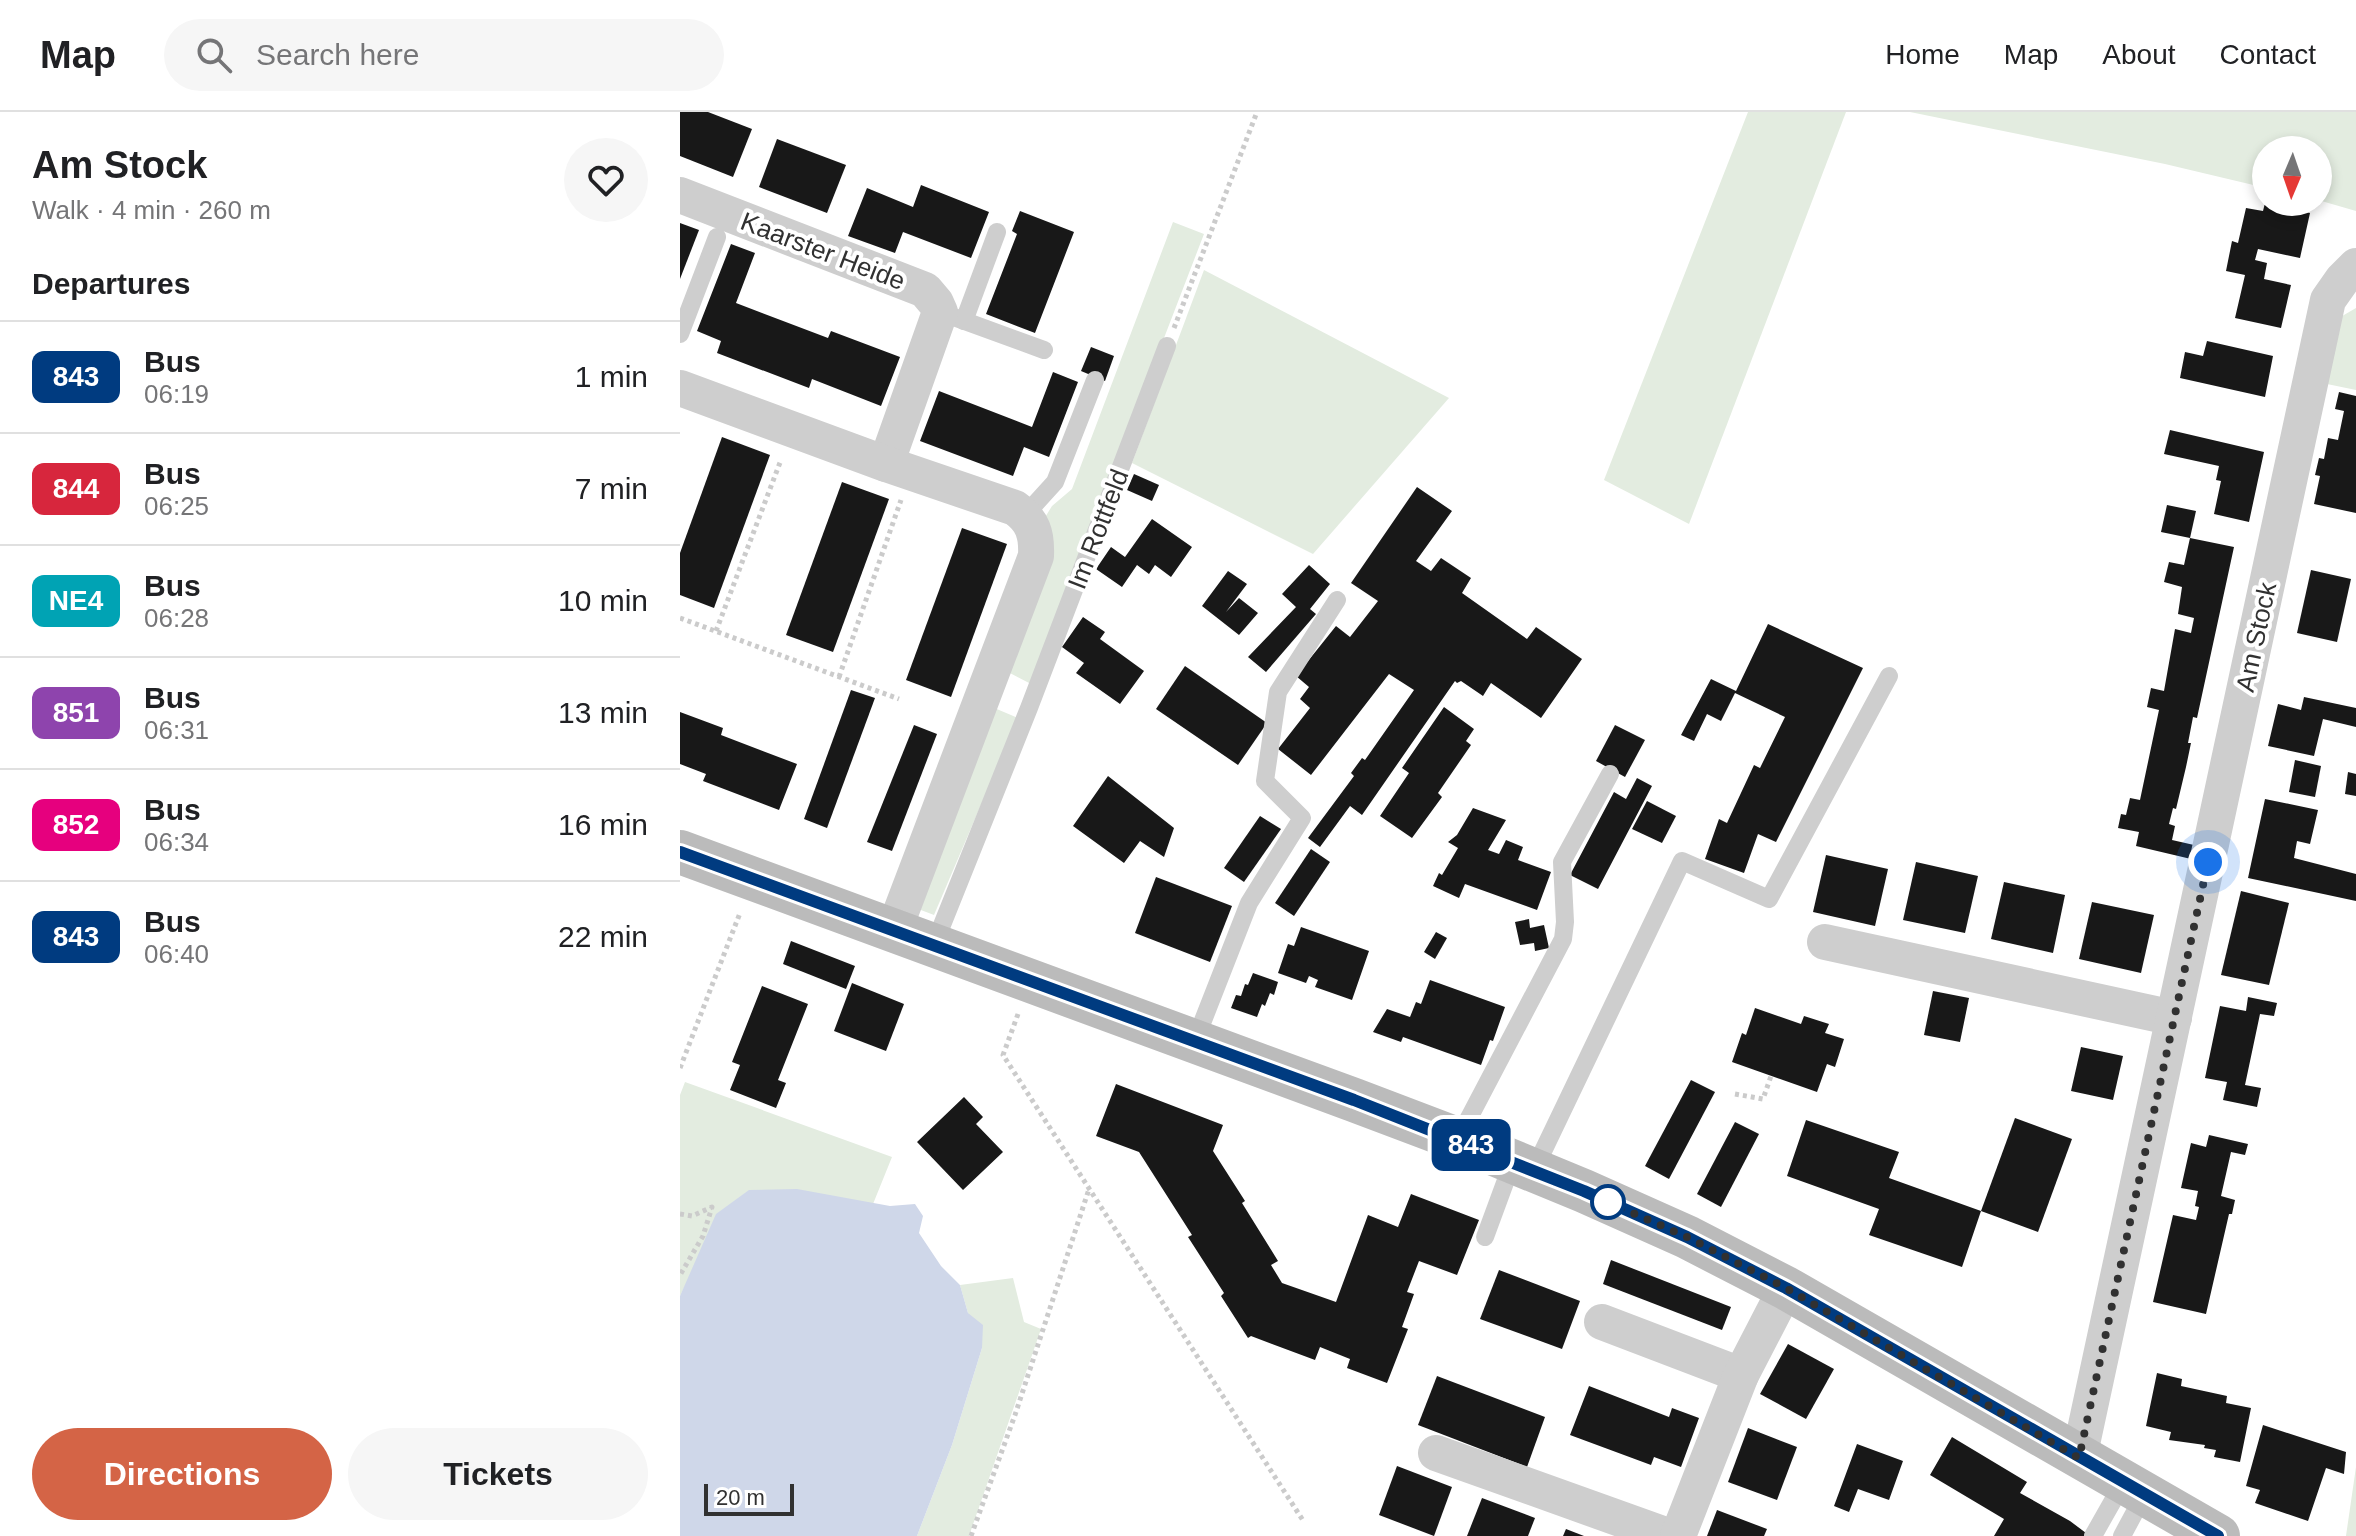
<!DOCTYPE html>
<meta charset="utf-8">
<style>
body{margin:0;font-family:Arial,sans-serif;background:#f6f6f6;color:#202124;height:100vh;display:flex;flex-direction:column;font-size:30px;white-space:nowrap}
*{box-sizing:border-box;margin:0}
p{font-size:26px;color:#757577}
.icon{flex:none;width:44px;height:44px;fill:none;stroke:currentColor;stroke-width:2;stroke-linecap:round;stroke-linejoin:round}
.map{position:relative;flex:1;overflow:hidden}
.side{display:flex;flex-direction:column;background:#fff;width:680px}
.side>*{flex:none}
.badge{padding:0 16px;border-radius:12px;font-size:28px;line-height:52px}
.needle{width:52px;rotate:182deg}
.tools{position:absolute;left:1572px;top:24px;display:grid;gap:16px}
.tools a{display:grid;place-items:center;width:80px;height:80px;border-radius:50%;background:#fff;box-shadow:0 4px 12px #0003;font-size:40px}
.scale{position:absolute;left:24px;bottom:20px;width:90px;box-sizing:border-box;padding-left:8px;border:4px solid #313131;border-top:0;font-size:22px;line-height:28px;white-space:nowrap;color:#313131;-webkit-text-stroke:6px #fff;paint-order:stroke}
.you{position:absolute;width:40px;height:40px;margin:-20px;border:6px solid #fff;border-radius:50%;background:#1a73e8;box-shadow:0 0 0 12px #1a73e833}
.map>.badge{position:absolute;translate:-50% -50%;box-shadow:0 0 0 4px #fff}
h2{padding:0 32px;font-size:30px;line-height:72px}
.round{display:grid;place-items:center;flex:none;width:84px;height:84px;border-radius:42px;background:#f6f6f6}
.overview{display:flex;align-items:center;justify-content:space-between;height:136px;padding:0 32px}
h1{font-size:38px;font-weight:600;line-height:60px}
.button{display:flex;gap:16px;margin-top:auto;padding:16px 32px}
.button a{flex:1;height:92px;border-radius:48px;background:#d46446;color:#fff;font-size:32px;font-weight:600;line-height:92px;text-align:center}
.button a+a{background:#f6f6f6;color:#202124}
ul{padding:0;list-style:none}
li{display:flex;align-items:center;gap:24px;height:112px;padding:0 32px;border-top:2px solid #e0e0e0}
li div{flex:1}
li b{display:block;font-size:30px}
li em{font-style:normal}
li .badge{min-width:88px;font-weight:700;text-align:center}
header{display:flex;align-items:center;gap:48px;box-sizing:border-box;height:112px;padding:0 40px;background:#fff;border-bottom:2px solid #e0e0e0}
header strong{font-size:38px}
nav{display:flex;gap:44px;margin-inline-start:auto;font-size:28px}
.search{width:560px;height:72px;background:#f6f6f6;display:flex;align-items:center;gap:20px;box-sizing:border-box;padding:0 28px;border-radius:44px;color:#757577;font-size:30px}
main{display:flex;flex:1;min-height:0}
.map>svg:first-child{display:block}
.green{fill:#e3ece0}
.water{fill:#cfd7e9}
.building{fill:#181818}
.lines{fill:none;stroke-linecap:round;stroke-linejoin:round}
.path{stroke:#cbcbcb;stroke-width:5;stroke-dasharray:4 4;stroke-linecap:butt}
.lane{stroke:#cecece;stroke-width:18}
.street{stroke:#cecece;stroke-width:36}
.secondary{stroke:#bbb;stroke-width:44}
.line-casing{stroke:#fff;stroke-width:18}
.line{stroke:#003b80;stroke-width:12}
.walk{stroke:#313131;stroke-width:8;stroke-dasharray:0 14.4}
.stop-dot{fill:#fff;stroke:#003b80;stroke-width:4}
.labels{text-anchor:middle;dominant-baseline:central;stroke-width:8;stroke-linejoin:round;paint-order:stroke}
.street-label{font-size:26px;fill:#313131;stroke:#fff}
</style>
<header>
<strong>Map</strong>
<div class="search"><svg class="icon" aria-label="search" viewBox="0 0 24 24"><circle cx="10" cy="10" r="6"/><path d="M15 15l6 6"/></svg>Search here</div>
<nav><a>Home</a><a>Map</a><a>About</a><a>Contact</a></nav>
</header>
<main>
<section class="side">
<div class="overview"><div><h1>Am Stock</h1><p>Walk · 4 min · 260 m</p></div><a class="round"><svg class="icon" aria-label="heart" viewBox="0 0 24 24"><path d="M12 20l-8-8c-3-5 5-10 8-4 3-6 11-1 8 4z"/></svg></a></div>
<h2>Departures</h2>
<ul>
<li><span class="badge" style="background:#003b80;color:#fff">843</span><div><b>Bus</b><p>06:19</p></div><em>1 min</em></li>
<li><span class="badge" style="background:#d7263d;color:#fff">844</span><div><b>Bus</b><p>06:25</p></div><em>7 min</em></li>
<li><span class="badge" style="background:#00a3b4;color:#fff">NE4</span><div><b>Bus</b><p>06:28</p></div><em>10 min</em></li>
<li><span class="badge" style="background:#8e44ad;color:#fff">851</span><div><b>Bus</b><p>06:31</p></div><em>13 min</em></li>
<li><span class="badge" style="background:#e6007e;color:#fff">852</span><div><b>Bus</b><p>06:34</p></div><em>16 min</em></li>
<li><span class="badge" style="background:#003b80;color:#fff">843</span><div><b>Bus</b><p>06:40</p></div><em>22 min</em></li>
</ul>
<div class="button"><a>Directions</a><a>Tickets</a></div>
</section>
<div class="map">
<svg width="1676" height="1424" viewBox="0 0 1676 1424">
<rect width="100%" height="100%" fill="#fff"/>
<!-- green -->
<g class="green">
<path d="M1068,0H1166L1009,412L924,368Z"/>
<path d="M1230,0H1676V99L1638,88V38H1586V76L1485,52Z"/>
<path d="M493,110L524,122L351,572L326,559L364,407L372,394L392,377Z"/>
<path d="M524,158L769,286L633,442L452,351Z"/>
<path d="M1676,196V278L1647,272L1645,214Z"/>
<path d="M312,595L338,606L254,803L233,795Z"/>
<path d="M5,970L212,1045L193,1092L170,1089L18,1148L0,1184V983Z"/>
<path d="M333,1166L344,1210L361,1217L289,1424H237L272,1333L302,1236L288,1201L280,1173Z"/>
<path d="M1676,1355V1424H1666Z"/>
</g>
<!-- water -->
<path class="water" d="M117,1077L210,1094L235,1092L243,1104L239,1121L261,1154L280,1173L288,1201L303,1213L302,1236L272,1333L237,1424H0V1184L36,1102L69,1078Z"/>
<!-- building -->
<g class="building">
<path d="M0,0H28L72,17L53,65L0,44Z"/>
<path d="M97,27L166,53L147,101L79,75Z"/>
<path d="M241,73L309,100L291,146L223,120L215,141L168,124L187,76L233,95Z"/>
<path d="M1585,91L1630,101L1620,146L1578,137L1575,148L1587,151L1584,167L1611,173L1601,216L1555,206L1565,163L1546,159L1552,129L1558,131L1566,96L1583,99Z"/>
<path d="M340,99L394,120L355,221L306,202L337,122L332,119Z"/>
<path d="M0,111L19,118L0,167Z"/>
<path d="M51,132L75,141L56,191L148,226L151,219L220,245L201,294L132,267L129,276L37,241L41,229L17,219Z"/>
<path d="M1527,229L1593,244L1585,285L1500,266L1505,240L1523,244Z"/>
<path d="M411,235L434,244L425,269L401,259Z"/>
<path d="M373,260L398,270L369,345L344,335L333,364L240,329L259,279L352,315Z"/>
<path d="M1659,280L1676,284V401L1634,392L1640,364L1635,363L1639,346L1644,347L1648,326L1658,328L1664,299L1655,297Z"/>
<path d="M1490,318L1584,340L1569,410L1534,402L1541,369L1536,368L1539,354L1484,342Z"/>
<path d="M42,325L90,343L34,496L0,483V441Z"/>
<path d="M454,362L479,373L472,389L447,378Z"/>
<path d="M162,370L209,387L153,540L106,523Z"/>
<path d="M737,375L772,399L736,449L751,459L761,446L791,466L782,481L847,527L856,515L902,547L861,606L811,571L803,584L781,569L777,571L775,569L682,703L670,694L640,735L628,726L674,664L671,661L682,646L685,648L734,578L709,562L631,663L598,637L630,596L620,587L629,575L616,564L656,514L670,525L698,489L671,471Z"/>
<path d="M1487,393L1516,399L1510,426L1481,420Z"/>
<path d="M472,407L512,435L491,465L475,453L469,462L457,453L442,475L416,457L431,435L445,445Z"/>
<path d="M282,416L327,432L271,585L226,568Z"/>
<path d="M1510,426L1554,435L1517,606L1513,605L1508,631H1511L1506,655L1496,697L1493,696L1489,712L1495,714L1492,728L1514,733L1511,747L1456,734L1459,720L1438,716L1441,702L1446,703L1450,686L1460,688L1479,598L1467,595L1471,576L1484,579L1495,517L1511,521L1514,506L1498,502L1502,475L1484,470L1489,450L1504,453Z"/>
<path d="M629,453L650,472L630,497L636,502L586,560L568,545L616,495L602,482Z"/>
<path d="M1631,458L1671,467L1657,530L1617,521Z"/>
<path d="M548,459L567,472L546,500L559,486L578,501L559,523L522,494Z"/>
<path d="M403,505L425,520L420,527L464,559L440,592L396,561L404,551L382,535Z"/>
<path d="M1088,512L1183,556L1096,730L1078,722L1064,761L1025,747L1039,707L1047,711L1074,653L1080,656L1105,605L1055,581L1041,609L1027,602L1014,629L1001,623L1031,567L1056,579Z"/>
<path d="M505,554L587,611L558,653L476,597Z"/>
<path d="M171,578L195,586L147,716L124,707Z"/>
<path d="M1624,585L1676,596V615L1643,607L1634,644L1588,634L1598,592L1621,598Z"/>
<path d="M764,595L794,617L786,629L791,633L758,681L762,685L732,726L700,704L729,661L722,656Z"/>
<path d="M0,600L43,616L41,623L117,652L99,698L23,669L26,662L0,652Z"/>
<path d="M234,613L257,622L212,739L187,730Z"/>
<path d="M935,613L965,628L945,665L916,649Z"/>
<path d="M1615,648L1641,654L1635,685L1609,680Z"/>
<path d="M1668,660L1676,662V684L1665,682Z"/>
<path d="M428,664L494,716L484,745L460,729L444,751L393,714Z"/>
<path d="M957,666L972,674L918,777L890,763L934,680L946,687Z"/>
<path d="M1585,687L1638,698L1630,732L1617,729L1614,746L1676,762V789L1568,766Z"/>
<path d="M967,689L996,704L982,731L952,717Z"/>
<path d="M793,696L826,708L808,738L819,742L826,728L843,735L838,748L871,760L857,798L785,772L779,786L753,774L759,761L762,763L778,736L768,730L777,723Z"/>
<path d="M580,704L601,717L564,770L544,756Z"/>
<path d="M631,737L650,750L614,804L595,791Z"/>
<path d="M1146,743L1208,757L1195,814L1133,800Z"/>
<path d="M1236,750L1298,764L1285,821L1223,808Z"/>
<path d="M476,765L552,794L530,850L455,821Z"/>
<path d="M1324,770L1385,783L1373,841L1311,827Z"/>
<path d="M1561,779L1609,791L1589,873L1541,863Z"/>
<path d="M1412,790L1474,803L1461,861L1399,847Z"/>
<path d="M849,807L850,816L864,813L869,836L855,839L854,831L840,833L835,810Z"/>
<path d="M621,815L689,839L672,888L635,875L638,868L629,864L626,871L598,861L608,832L614,834Z"/>
<path d="M756,820L767,826L755,847L744,840Z"/>
<path d="M111,829L175,854L166,877L103,852Z"/>
<path d="M573,861L598,870L594,883L590,881L585,894L582,892L577,905L551,896L556,883L561,884L565,872L568,873Z"/>
<path d="M750,868L825,895L813,929L810,928L801,953L723,925L721,930L693,920L707,897L730,905L736,890L741,892Z"/>
<path d="M172,871L224,892L206,939L154,919Z"/>
<path d="M82,874L128,892L98,968L106,971L96,996L50,978L60,953L52,950Z"/>
<path d="M1253,879L1289,886L1280,930L1244,923Z"/>
<path d="M1568,885L1597,891L1594,904L1580,902L1565,973L1581,976L1577,995L1543,988L1547,970L1525,966L1540,894L1566,899Z"/>
<path d="M1075,896L1121,912L1124,904L1149,912L1145,921L1164,927L1155,955L1147,952L1137,980L1052,950L1062,921L1066,923Z"/>
<path d="M1401,935L1443,944L1433,988L1391,979Z"/>
<path d="M1011,968L1035,980L989,1067L965,1054Z"/>
<path d="M436,972L543,1013L533,1039L565,1089L562,1091L598,1149L591,1153L602,1171L656,1190L688,1103L718,1115L731,1082L799,1108L777,1163L739,1149L727,1180L734,1182L722,1215L728,1217L707,1271L667,1256L670,1247L640,1235L635,1248L571,1224L568,1226L541,1184L544,1181L508,1125L512,1123L459,1040L416,1024Z"/>
<path d="M284,985L303,1005L296,1012L323,1040L283,1078L237,1030Z"/>
<path d="M1335,1006L1392,1027L1358,1120L1301,1099Z"/>
<path d="M1126,1008L1219,1040L1209,1066L1301,1099L1282,1155L1189,1123L1199,1097L1107,1064Z"/>
<path d="M1055,1010L1079,1022L1041,1095L1017,1082Z"/>
<path d="M1529,1023L1568,1032L1565,1043L1551,1040L1541,1084L1555,1088L1552,1102H1549L1526,1202L1473,1190L1493,1103L1516,1108L1519,1095L1515,1094L1518,1079L1501,1076L1511,1031L1526,1035Z"/>
<path d="M931,1148L1051,1195L1042,1218L923,1172Z"/>
<path d="M819,1158L900,1189L882,1237L800,1207Z"/>
<path d="M1108,1232L1154,1257L1126,1307L1080,1282Z"/>
<path d="M1477,1261L1502,1267L1501,1274L1547,1284L1546,1291L1571,1296L1560,1350L1534,1345L1536,1338L1524,1336L1525,1333L1489,1328L1491,1320L1466,1314Z"/>
<path d="M757,1264L865,1305L847,1355L738,1313Z"/>
<path d="M909,1274L989,1305L992,1296L1019,1306L1001,1355L974,1345L971,1353L890,1323Z"/>
<path d="M1583,1313L1666,1340L1664,1362L1646,1356L1628,1409L1575,1391L1580,1378L1566,1374Z"/>
<path d="M1068,1316L1117,1335L1097,1388L1048,1370Z"/>
<path d="M1272,1325L1347,1370L1340,1381L1390,1409L1406,1421L1404,1424H1314L1324,1407L1250,1363Z"/>
<path d="M1177,1332L1223,1349L1209,1388L1178,1377L1169,1400L1154,1394Z"/>
<path d="M717,1354L772,1375L754,1424L699,1403Z"/>
<path d="M802,1386L855,1406L848,1424H787Z"/>
<path d="M1037,1398L1087,1417L1084,1424H1027Z"/>
<path d="M886,1417L904,1424H883Z"/>
</g>
<g class="lines">
<!-- path -->
<g class="path">
<path d="M494,216L577,0"/>
<path d="M0,506L219,587"/>
<path d="M36,519L101,348"/>
<path d="M159,565L221,388"/>
<path d="M338,902L323,943L624,1410"/>
<path d="M0,956L60,801"/>
<path d="M1055,982L1083,987L1091,964"/>
<path d="M0,1102L12,1104L32,1095L23,1124L0,1163"/>
<path d="M291,1424L335,1303L409,1077"/>
</g>
<!-- lane -->
<g class="lane">
<path d="M260,200L364,238"/>
<path d="M284,209L317,120"/>
<path d="M0,222L37,125"/>
<path d="M345,403L375,370L415,268"/>
<path d="M254,833L349,596L487,234"/>
<path d="M515,929L569,791L622,706L585,669L598,580L657,488"/>
<path d="M778,1027L883,827L885,810L882,750L930,662"/>
<path d="M854,1058L1002,749L1089,787L1209,564"/>
<path d="M805,1125L833,1049"/>
<path d="M1413,1424L1443,1371"/>
<path d="M1442,1424L1464,1383"/>
</g>
<!-- street -->
<g class="street">
<path d="M0,83L245,178L256,191L260,200L206,352"/>
<path d="M0,276L206,352L335,396C353,409 357,422 356,444L214,818"/>
<path d="M1145,830L1494,906"/>
<path d="M922,1210L1061,1263"/>
<path d="M756,1341L988,1424"/>
<path d="M1399,1346L1648,188L1662,168L1676,154"/>
<path d="M998,1424L1061,1263L1106,1176"/>
</g>
<!-- secondary -->
<path class="secondary" d="M0,740L674,988L785,1030L904,1079L1007,1125L1106,1176L1538,1424"/>
</g>
<g class="lines">
<defs>
<path id="line" d="M0,740L674,988L904,1079L1007,1125L1106,1176L1538,1424"/>
</defs>
<!-- line casing -->
<use href="#line" class="line-casing"/>
<!-- line -->
<use href="#line" class="line"/>
<!-- walk -->
<path class="walk" d="M928,1090L1007,1125L1106,1176L1399,1346L1528,750"/>
</g>
<!-- markers -->
<circle class="stop-dot" cx="928" cy="1090" r="16"/>
<g class="labels">
<!-- street labels -->
<g class="street-label">
<text transform="translate(143 139) rotate(21)">Kaarster Heide</text>
<text transform="translate(418 417) rotate(-69)">Im Rottfeld</text>
<text transform="translate(1576 525) rotate(-78)">Am Stock</text>
</g>
</g>
</svg>
<div class="tools">
<a><svg class="needle" viewBox="-14 -14 28 28"><path d="M0-13l5 13h-10z" fill="#e53935"/><path d="M0 13l5-13h-10z" fill="#757577"/></svg></a>
</div>
<div class="scale">20 m</div>
<div class="you" style="left:1528px;top:750px"></div>
<b class="badge" style="left:791px;top:1033px;background:#003b80;color:#fff">843</b>
</div>
</main>
